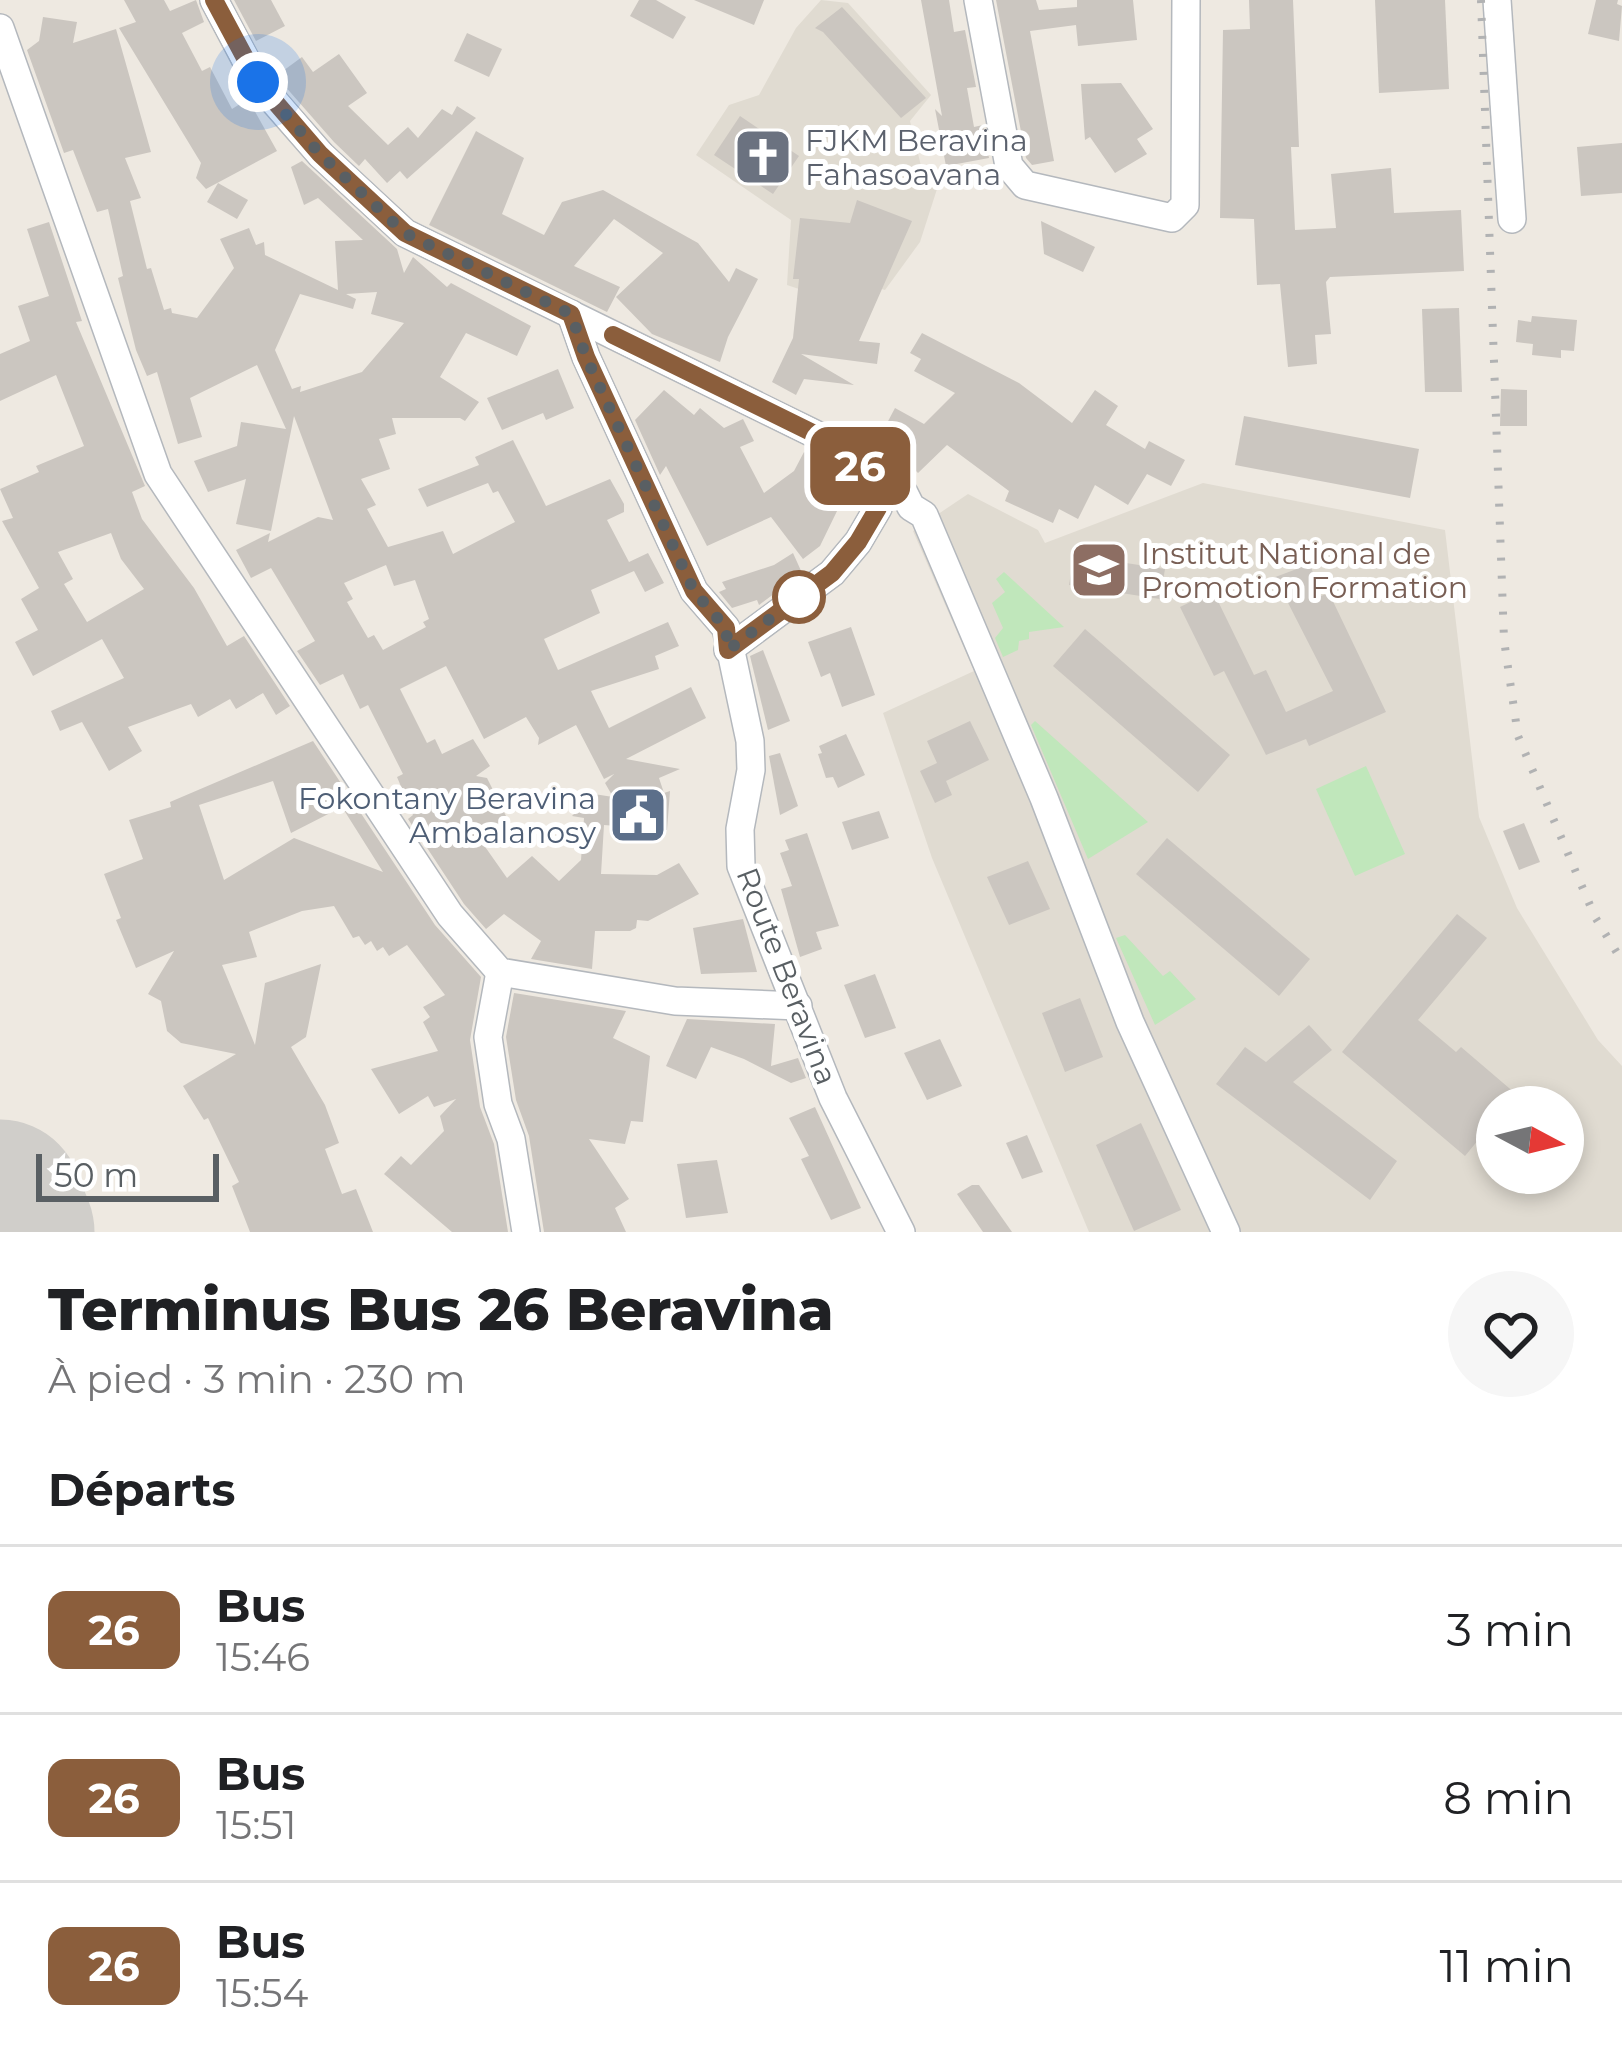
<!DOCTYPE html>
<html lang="fr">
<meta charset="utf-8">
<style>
body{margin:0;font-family:Montserrat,sans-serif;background:#f6f6f6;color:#202124;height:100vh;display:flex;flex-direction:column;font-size:45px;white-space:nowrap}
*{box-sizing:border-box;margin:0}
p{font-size:39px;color:#757577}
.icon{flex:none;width:66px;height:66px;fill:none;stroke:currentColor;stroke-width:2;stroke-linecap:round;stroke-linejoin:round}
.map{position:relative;height:1232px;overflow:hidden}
.side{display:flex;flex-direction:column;background:#fff;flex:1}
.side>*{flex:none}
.badge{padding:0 24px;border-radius:18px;font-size:42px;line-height:78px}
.needle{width:78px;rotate:97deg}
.tools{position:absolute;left:1476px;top:1086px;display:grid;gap:24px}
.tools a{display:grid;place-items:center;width:108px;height:108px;border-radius:50%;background:#fff;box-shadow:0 6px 18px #0003;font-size:60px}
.scale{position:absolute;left:36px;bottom:30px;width:183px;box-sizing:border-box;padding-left:12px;border:6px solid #595f63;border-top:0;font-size:33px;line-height:42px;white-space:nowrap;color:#595f63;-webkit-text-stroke:9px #fff;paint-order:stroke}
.you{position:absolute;width:60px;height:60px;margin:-30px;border:9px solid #fff;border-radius:50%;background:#1a73e8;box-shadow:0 0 0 18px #1a73e833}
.map>.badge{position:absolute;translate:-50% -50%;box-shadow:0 0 0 6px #fff}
h2{padding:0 48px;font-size:45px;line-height:108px}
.round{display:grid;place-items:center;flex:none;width:126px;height:126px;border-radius:63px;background:#f6f6f6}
.headline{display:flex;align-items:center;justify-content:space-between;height:204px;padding:0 48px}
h1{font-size:57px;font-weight:800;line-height:90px}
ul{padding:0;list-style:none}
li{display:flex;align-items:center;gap:36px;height:168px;padding:0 48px;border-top:3px solid #e0e0e0}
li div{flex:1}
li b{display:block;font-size:45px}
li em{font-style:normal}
li .badge{min-width:132px;font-weight:700;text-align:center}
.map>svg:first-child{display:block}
.education{fill:#e0dbd1;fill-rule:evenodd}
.green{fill:#c0e7bb}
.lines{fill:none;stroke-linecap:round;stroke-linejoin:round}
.runway{stroke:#d0ceca;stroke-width:165}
.building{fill:#cbc6c0;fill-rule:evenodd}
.street-casing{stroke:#b4b8bd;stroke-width:30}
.street{stroke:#fff;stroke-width:27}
.rail{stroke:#b1b2b3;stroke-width:8;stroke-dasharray:3 15;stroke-linecap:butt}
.line-casing{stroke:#fff;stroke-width:27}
.line{stroke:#8b5e3c;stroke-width:18}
.walk{stroke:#595f63;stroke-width:12;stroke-dasharray:0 21.6}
.stop-dot{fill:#fff;stroke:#8b5e3c;stroke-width:6}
.labels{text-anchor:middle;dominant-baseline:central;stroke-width:10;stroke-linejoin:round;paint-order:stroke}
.worship-label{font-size:30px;fill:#5b616d;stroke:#fff;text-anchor:start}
.education-label{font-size:30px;fill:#785e54;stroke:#fff;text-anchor:start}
.service-label{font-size:30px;fill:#4e5e75;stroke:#fff;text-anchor:end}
.street-label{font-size:30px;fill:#595f63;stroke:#fff}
</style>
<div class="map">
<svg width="1622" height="1232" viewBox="0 0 1622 1232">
<rect width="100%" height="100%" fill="#eee9e1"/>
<!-- education -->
<g class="education">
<path d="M821,0L848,3L931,95L910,121L923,174L937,189L920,242L885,290L856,282L805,291L787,285L791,220L696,155L729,105L759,95L796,28Z"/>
<path d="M1203,483L1445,530L1479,817L1517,908L1598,1040L1622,1066V1232H1089L932,858L883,713L974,671L913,531L968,494L1038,530L1045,543ZM1497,1107H1563V1173H1497Z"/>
</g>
<!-- green -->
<g class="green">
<path d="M1004,572L1064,627L1029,632V639L1019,641L1018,650L1003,657L995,638L1003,628L992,603L1005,592L996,579Z"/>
<path d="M1035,721L1148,822L1088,859L1031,725Z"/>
<path d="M1366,766L1405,854L1355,876L1316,789Z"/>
<path d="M1125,935L1163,976L1170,971L1196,999L1155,1025L1116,938Z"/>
</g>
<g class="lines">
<!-- runway -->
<path class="runway" d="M0,1202L12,1232"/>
</g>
<!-- building -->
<g class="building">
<path d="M124,0H164L170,11L196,0L204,22L182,33L202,71L210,67L232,109L248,99L277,151L206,189L196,178L201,163L119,28L136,22Z"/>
<path d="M234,0H271L285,26L256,41Z"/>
<path d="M639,0H656L686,17L673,39L630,16Z"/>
<path d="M694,0H764L754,25Z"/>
<path d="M921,0H949L954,32L965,30L976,87L967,88L974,127L983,125L989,158L946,166L935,109L942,116Z"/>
<path d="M996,0H1036L1039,10L1077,7V0H1133L1137,40L1078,46L1076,25L1030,31L1054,161L1032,165L1026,158Z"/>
<path d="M1249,0H1293L1299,147H1291L1295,230L1336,228L1331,174L1391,168L1394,213L1461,210L1464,271L1330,277L1326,282L1331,334L1315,335L1317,364L1288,367L1280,284L1257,285L1254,219L1220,218L1223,30L1250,29Z"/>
<path d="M1375,0H1445L1449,89L1379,93Z"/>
<path d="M1596,0H1618L1617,4L1622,6L1619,41L1588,34Z"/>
<path d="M842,7L926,98L901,118L823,32L815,28Z"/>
<path d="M43,17L77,22L73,43L116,29L151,152L125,158L141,198L130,201L147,269L151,268L164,310L171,308L172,313L197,318L234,268L220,239L249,228L256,245L264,242L265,255L338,290L335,241L363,240L318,198L304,205L291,167L302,161L397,249L404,273L413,257L447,287L451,283L531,326L517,356L466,333L440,377L479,402L465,421L460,418H392L396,434L379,439L390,469L361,479L376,505L367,509L388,547L443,531L453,554L515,522L498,491L493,493L488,483L427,507L418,489L479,465L475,457L513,440L546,506L610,479L624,504V512L607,520L629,562L648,553L664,583L645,592L634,571L591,590L600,613L544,639L558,670L668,622L679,646L655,656L659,669L591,691L609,728L691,687L706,718L626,759L680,769L659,778L664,793L670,791L667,830L604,825L601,874L657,875L679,863L699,894L648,921L637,920L636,928L630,931H595L592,969L531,959L541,941L504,914L486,929L464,904L408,819L413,815L397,777L403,774L368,705L360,709L343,674L320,685L297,651L315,641L271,568L251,578L236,550L270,533L268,542L318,517L333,520L294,416L271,531L236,524L246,479L208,492L194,461L237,446L241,422L286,429L257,365L190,398L202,437L178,444L157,372L147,376L136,350L118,278L123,276L108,209L97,212L73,150L64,153L27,50L39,41ZM377,292L371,314L404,323L362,372L300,392L301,386L292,389L275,350L300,294L353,309L356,299L346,294ZM386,565L394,586L415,580L429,619L423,622L426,627L383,650L374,635L368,638L347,602L353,599L344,583ZM446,666L484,739L526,717L539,738L538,745L576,725L604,779L614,774L605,783L613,797L594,794L572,816L584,818L581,860L559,881L532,856L507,878L481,841L511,826L487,778L476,776L490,766L473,739L442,754L435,739L427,743L400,689Z"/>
<path d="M467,33L502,49L489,77L454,61Z"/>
<path d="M339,54L367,93L348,106L388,145L408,127L418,138L442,109L452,115L457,106L476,118L407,179L400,171L387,183L365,159L359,166L334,142L276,76L302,57L313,72Z"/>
<path d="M1121,83L1153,129L1137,139L1147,154L1115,173L1090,137L1085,140L1081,84Z"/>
<path d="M740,116L799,156L773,194L714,155Z"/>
<path d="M476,131L524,158L502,214L544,235L562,202L603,190L698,243L729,282L736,268L758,279L728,337L720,362L652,334L616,297L663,253L614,219L574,266L620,287L607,312L429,225Z"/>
<path d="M1622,143V193L1581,196L1577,147Z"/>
<path d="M218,183L248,200L237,219L207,202Z"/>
<path d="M857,200L912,221L859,341L880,343L877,364L801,354L854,385L804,379L796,395L772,382L793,338L799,279H793L800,218L850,223Z"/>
<path d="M1041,221L1095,247L1083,272L1044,254Z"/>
<path d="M49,222L82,321L76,322L145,486L132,492L142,519L194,588L227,646L244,636L290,706L276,715L263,693L236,709L230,699L198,717L191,704L128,727L142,751L109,771L82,722L60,731L51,711L124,678L102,639L33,676L15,642L38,630L21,599L39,588L2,521L13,518L0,489L39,472L36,466L84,446L56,375L0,401V354L30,341L18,306L49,296L27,229ZM111,533L121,559L144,589L87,622L64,584L73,579L58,552Z"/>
<path d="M1459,308L1462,392H1425L1422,309Z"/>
<path d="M1532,316L1577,320L1574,351L1561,350V358L1532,355L1533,344L1516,342L1518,320L1531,322Z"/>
<path d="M922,333L1019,383L1072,423L1095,390L1118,406L1106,425L1145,449L1149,441L1185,460L1171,486L1147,474L1128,505L1095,485L1078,519L1059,509L1053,523L1005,501L1009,491L947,445L918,473L900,455L877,442L895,408L924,424L955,393L914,371L921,359L910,353Z"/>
<path d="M558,369L574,408L546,420L543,413L502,430L487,398Z"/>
<path d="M1501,389L1527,390V426H1500Z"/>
<path d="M664,390L694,415L700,408L724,428L743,419L754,441L740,447L764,493L794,471L804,452L829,472L838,509L820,546L803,559L771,517L707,546L666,466L660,475L635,420Z"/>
<path d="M1244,416L1419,449L1410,498L1235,465Z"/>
<path d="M793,553L802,573L759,605L757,600L732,608L719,592L726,589L722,582L774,565Z"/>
<path d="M1074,555L1165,569L1160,599L1069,585Z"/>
<path d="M1310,564L1321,596L1329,593L1386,712L1309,746L1306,739L1266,755L1224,671L1214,676L1180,607L1213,591L1254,675L1266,670L1286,712L1333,691L1285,597L1278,599L1270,579Z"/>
<path d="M851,627L875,695L842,707L830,673L821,677L808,642Z"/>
<path d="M1085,629L1230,755L1198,792L1053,666Z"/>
<path d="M763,650L790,721L768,730L750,656Z"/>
<path d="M970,721L989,760L946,781L952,795L935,803L920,771L937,763L927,741Z"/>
<path d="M846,734L865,775L838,788L833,777L826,778L818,754L822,753L819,746Z"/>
<path d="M313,741L435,925L481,977L470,1040L480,1107L494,1144L508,1232H452L384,1174L401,1156L411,1165L444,1131L440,1116L456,1099L434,1107L428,1096L399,1114L371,1069L438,1051L423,1022L430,1017L423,1007L445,995L407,945L389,956L383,947L377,951L371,941L365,945L359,936L353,938L334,906L302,911L249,932L257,957L222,965L255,1045L265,983L321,964L306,1037L291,1047L325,1105L339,1143L325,1149L342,1194L356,1189L373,1232H250L232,1186L239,1182L208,1118L204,1120L183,1086L236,1054L181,1043L167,1031L161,1001L148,994L174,951L136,968L116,920L121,918L104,874L143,859L129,820L171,807L170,802ZM273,781L291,833L342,807L383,872L294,838L224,880L199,805Z"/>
<path d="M780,753L798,806L780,815L769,756Z"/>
<path d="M879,811L889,838L852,850L842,822Z"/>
<path d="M1524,823L1540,862L1519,870L1503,831Z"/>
<path d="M807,833L839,926L816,932L822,949L800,957L781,889L792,886L780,853L789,850L785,840Z"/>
<path d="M1167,838L1310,959L1279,996L1136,874Z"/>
<path d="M1028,861L1050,909L1009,925L987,877Z"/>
<path d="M1457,914L1487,938L1418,1020L1456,1052L1461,1047L1516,1094L1506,1107H1497V1117L1465,1156L1342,1052Z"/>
<path d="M743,919L757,972L701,974L693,928Z"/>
<path d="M875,974L896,1028L865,1038L844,985Z"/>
<path d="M514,993L626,1011L613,1038L650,1056L643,1122L631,1121L625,1144L589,1139L629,1199L615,1208L626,1232H544L529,1136L516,1100L506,1037Z"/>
<path d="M1080,998L1103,1057L1065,1072L1042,1013Z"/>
<path d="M687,1019L775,1024L771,1066L798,1058L806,1078L791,1083L744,1059L711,1047L696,1079L666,1066Z"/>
<path d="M1309,1025L1332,1050L1293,1082L1397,1161L1370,1200L1216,1084L1245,1047L1266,1062Z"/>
<path d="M940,1039L962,1086L927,1100L904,1053Z"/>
<path d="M815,1107L861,1208L831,1220L801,1159L809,1156L789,1118Z"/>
<path d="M1141,1123L1181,1210L1134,1231L1096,1145Z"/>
<path d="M1027,1135L1043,1172L1022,1179L1006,1143Z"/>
<path d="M717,1160L728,1213L686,1218L677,1164Z"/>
<path d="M972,1185H979L1012,1232H983L957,1194Z"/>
</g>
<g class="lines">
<defs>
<g id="street">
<path d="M214,0L258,83L321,155L405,233L823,438L865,469L878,508L858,542L832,573L728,650"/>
<path d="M978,0L1009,166L1025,185L1172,218L1185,205L1186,0"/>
<path d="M1497,0L1512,219"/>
<path d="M0,28L158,474L450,915L500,972L675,1001L798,1006"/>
<path d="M571,314L586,357L694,591L726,628L750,741L751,770L740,829L741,866L833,1098L901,1232"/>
<path d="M865,469L904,493L911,507L924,515L1044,798L1130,1022L1226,1232"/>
<path d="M500,972L488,1037L498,1104L511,1139L526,1232"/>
</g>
</defs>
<!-- street casing -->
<use href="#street" class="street-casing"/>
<!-- street -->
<use href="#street" class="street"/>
<!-- rail -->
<path class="rail" d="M1481,0L1504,640L1518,736L1595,917L1622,961"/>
</g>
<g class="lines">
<defs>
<path id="line" d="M214,0L258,82L320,154L405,233L571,314L586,357L694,591L726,628L728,650L832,573L858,542L878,508L865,470L823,438L613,335"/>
</defs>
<!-- line casing -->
<use href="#line" class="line-casing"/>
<!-- line -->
<use href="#line" class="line"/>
<!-- walk -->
<path class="walk" d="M258,82L320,154L405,233L571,314L586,357L694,591L726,628L728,650L799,597"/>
</g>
<!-- icons -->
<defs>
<symbol id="church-square" viewBox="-11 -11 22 22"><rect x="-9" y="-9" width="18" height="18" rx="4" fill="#6b7280" stroke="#fff"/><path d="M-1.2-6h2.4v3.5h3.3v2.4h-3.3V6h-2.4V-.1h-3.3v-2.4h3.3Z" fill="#fff"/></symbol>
<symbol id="university-square" viewBox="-11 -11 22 22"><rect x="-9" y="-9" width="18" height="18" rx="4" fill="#8d6e63" stroke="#fff"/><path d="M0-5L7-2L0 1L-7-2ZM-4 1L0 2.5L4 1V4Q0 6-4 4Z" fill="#fff"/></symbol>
<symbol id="civic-square" viewBox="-11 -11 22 22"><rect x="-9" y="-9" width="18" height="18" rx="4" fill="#5c6f8a" stroke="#fff"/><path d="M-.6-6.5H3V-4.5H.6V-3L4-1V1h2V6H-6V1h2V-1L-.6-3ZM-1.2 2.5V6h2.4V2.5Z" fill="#fff"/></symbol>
</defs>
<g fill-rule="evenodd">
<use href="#church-square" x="730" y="124" width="66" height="66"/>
<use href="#university-square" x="1066" y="537" width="66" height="66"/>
<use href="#civic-square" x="605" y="782" width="66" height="66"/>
</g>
<!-- markers -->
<circle class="stop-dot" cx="799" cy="597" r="24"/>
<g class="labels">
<!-- worship labels -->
<g class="worship-label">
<text x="805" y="140">FJKM Beravina<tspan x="805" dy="34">Fahasoavana</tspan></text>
</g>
<!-- education labels -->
<g class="education-label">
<text x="1141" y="553">Institut National de<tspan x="1141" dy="34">Promotion Formation</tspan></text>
</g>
<!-- service labels -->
<g class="service-label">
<text x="596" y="798">Fokontany Beravina<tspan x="596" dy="34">Ambalanosy</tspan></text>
</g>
<!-- street labels -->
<g class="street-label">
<text transform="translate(787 976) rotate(69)">Route Beravina</text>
</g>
</g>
</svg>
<div class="tools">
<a><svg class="needle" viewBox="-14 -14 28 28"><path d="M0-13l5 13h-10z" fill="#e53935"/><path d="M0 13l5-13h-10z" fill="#757577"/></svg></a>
</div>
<div class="scale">50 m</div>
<div class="you" style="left:258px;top:82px"></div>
<b class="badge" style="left:860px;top:466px;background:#8b5e3c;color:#fff">26</b>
</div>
<section class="side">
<div class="headline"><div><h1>Terminus Bus 26 Beravina</h1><p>À pied · 3 min · 230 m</p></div><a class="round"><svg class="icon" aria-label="heart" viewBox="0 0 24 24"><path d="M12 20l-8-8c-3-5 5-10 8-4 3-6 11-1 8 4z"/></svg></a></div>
<h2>Départs</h2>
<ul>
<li><span class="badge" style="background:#8b5e3c;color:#fff">26</span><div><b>Bus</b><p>15:46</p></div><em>3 min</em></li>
<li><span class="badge" style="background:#8b5e3c;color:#fff">26</span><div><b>Bus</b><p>15:51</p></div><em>8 min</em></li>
<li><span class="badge" style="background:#8b5e3c;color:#fff">26</span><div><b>Bus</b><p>15:54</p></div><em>11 min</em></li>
</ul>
</section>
